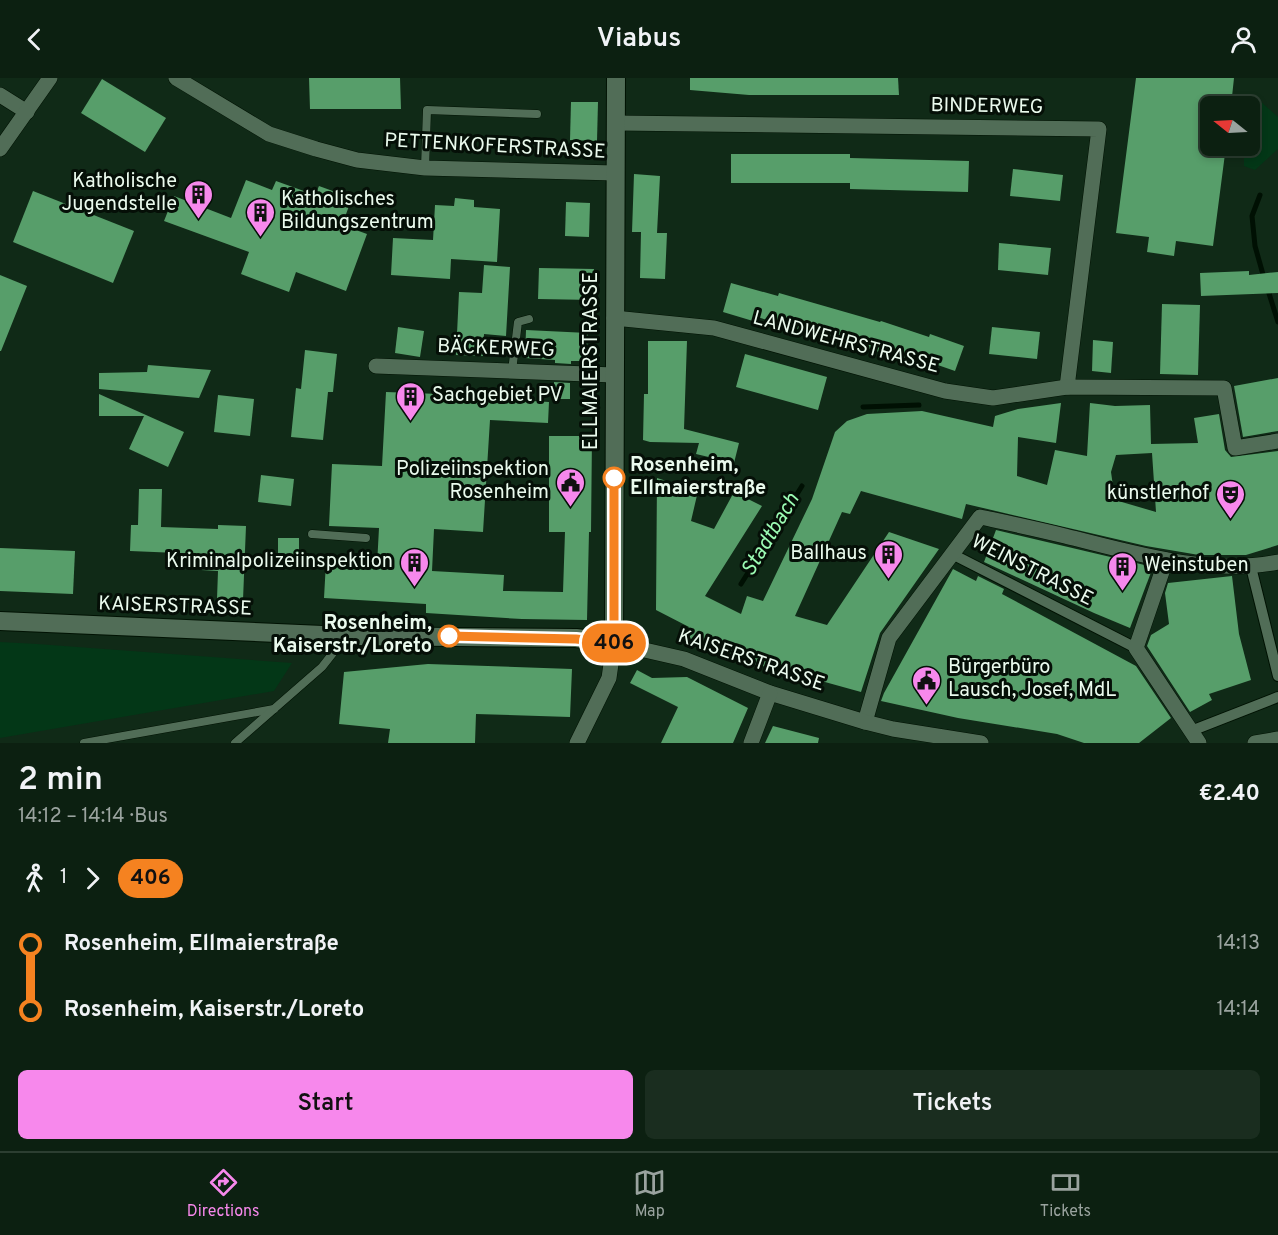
<!DOCTYPE html>
<meta charset="utf-8">
<style>
body{margin:0;font-family:Overpass,sans-serif;background:#1a2d1f;color:#f1f3f6;height:100vh;display:flex;flex-direction:column;font-size:22px;white-space:nowrap}
*{box-sizing:border-box;margin:0}
p{font-size:20px;color:#9aa39f}
.icon{flex:none;width:33px;height:33px;fill:none;stroke:currentColor;stroke-width:2;stroke-linecap:round;stroke-linejoin:round}
.map{position:relative;height:665px;overflow:hidden}
.panel{display:flex;flex-direction:column;background:#0c2011;flex:1}
.panel>*{flex:none}
.badge{padding:0 12px;border-radius:20px;font-size:21px;line-height:39px}
.needle{width:39px;rotate:288deg}
.controls{position:absolute;left:1200px;top:18px;display:grid;gap:12px}
.controls a{display:grid;place-items:center;width:60px;height:60px;border-radius:9px;background:#0c2011;box-shadow:0 3px 9px #0003,0 0 0 2px #2c3e31;font-size:30px}
.map>.badge{position:absolute;translate:-50% -50%;box-shadow:0 0 0 3px #fff}
.legs{display:flex;align-items:center;gap:9px;height:66px;padding:0 18px;font-size:20px}
.legs p{margin-inline-start:auto}
.headline{display:flex;align-items:center;justify-content:space-between;height:102px;padding:0 18px}
h1{font-size:33px;font-weight:600;line-height:45px}
.action{display:flex;gap:12px;margin-top:auto;padding:12px 18px}
.action a{flex:1;height:69px;border-radius:9px;background:#f788ec;color:#111;font-size:24px;font-weight:600;line-height:69px;text-align:center}
.action a+a{background:#1a2d1f;color:#f1f3f6}
ul{padding:0 18px;list-style:none}
li{display:flex;align-items:center;gap:21px;height:66px;font-size:22px}
li i{display:grid;place-items:center;width:9px;height:100%;margin:0 8px;background:currentColor}
li i::after{content:'';width:15px;height:15px;margin:-8px;border:4px solid;border-radius:50%;background:#0c2011}
li p{margin-inline-start:auto}
li:first-child i{background:linear-gradient(#0000 50%,currentColor 0)}
li:last-child i{background:linear-gradient(currentColor 50%,#0000 0)}
header{display:flex;justify-content:space-between;align-items:center;height:78px;padding:0 18px;background:#0c2011;font-size:27px;font-weight:600}
.menu{display:flex;justify-content:space-around;align-items:center;height:84px;border-top:2px solid #2c3e31;background:#0c2011;font-size:16px;color:#9aa39f}
.menu a{display:grid;justify-items:center;gap:3px}
.menu .current{color:#f788ec}
.map>svg:first-child{display:block}
.green{fill:#033717}
.lines{fill:none;stroke-linecap:round;stroke-linejoin:round}
.stream{stroke:#001003;stroke-width:5}
.building{fill:#579e6a;fill-rule:evenodd}
.service-casing{stroke:#001203;stroke-width:9}
.pedestrian-casing{stroke:#001203;stroke-width:12}
.minor-casing{stroke:#001203;stroke-width:16}
.tertiary-casing{stroke:#001203;stroke-width:20}
.service{stroke:#516d57;stroke-width:8}
.pedestrian{stroke:#516d57;stroke-width:10}
.minor{stroke:#516d57;stroke-width:15}
.tertiary{stroke:#516d57;stroke-width:18}
.line-1-casing{stroke:#fff;stroke-width:14}
.line-1{stroke:#f58220;stroke-width:9}
.stop-1-dot{fill:#fff;stroke:#f58220;stroke-width:3}
.labels{text-anchor:middle;dominant-baseline:central;stroke-width:6;stroke-linejoin:round;paint-order:stroke}
.street-label{font-size:20px;fill:#eafaed;stroke:#050f07}
.poi-label{font-size:20px;fill:#eafaed;stroke:#050f07;text-anchor:end}
.stop-label{font-size:20px;font-weight:bold;fill:#eafaed;stroke:#050f07;text-anchor:start}
.water-label{font-size:21px;font-style:italic;fill:#9cfcb4;stroke:#050f07}
</style>
<header><svg class="icon" aria-label="back" viewBox="0 0 24 24"><path d="M15 5l-7 7 7 7"/></svg>Viabus<svg class="icon" aria-label="person" viewBox="0 0 24 24"><circle cx="12" cy="8" r="4"/><path d="M4 21q1-7 8-7t8 7"/></svg></header>
<div class="map">
<svg width="1278" height="665" viewBox="0 0 1278 665">
<rect width="100%" height="100%" fill="#102a17"/>
<!-- green -->
<g class="green">
<path d="M1259,22L1278,39V71L1255,92L1244,88V68H1250V29Z"/>
<path d="M0,564L37,566L292,585L274,613L0,660Z"/>
</g>
<g class="lines">
<!-- stream -->
<g class="stream">
<path d="M1260,117L1252,138L1255,168L1264,200"/>
<path d="M1267,209L1278,244"/>
<path d="M863,329L919,327"/>
<path d="M741,506L802,408"/>
</g>
</g>
<!-- building -->
<g class="building">
<path d="M309,0H400L401,31H310Z"/>
<path d="M690,0H898L899,17H749L690,12Z"/>
<path d="M1136,0H1234L1231,28H1210V68H1226L1213,168L1176,163L1174,178L1147,174L1149,159L1116,155Z"/>
<path d="M102,1L166,40L145,74L81,35Z"/>
<path d="M571,24H598L597,63L570,62Z"/>
<path d="M731,76H850V80L969,83L968,114L850,111V105H731Z"/>
<path d="M1013,91L1063,97L1060,123L1010,118Z"/>
<path d="M634,96L660,98L657,155H667L665,201L640,200L641,154H632Z"/>
<path d="M246,102L272,112L276,103L315,117L319,108L352,120L342,147L367,156L346,213L296,194L289,214L241,196L249,174L164,143L174,118L231,140Z"/>
<path d="M33,113L134,153L113,205L13,164Z"/>
<path d="M455,120L474,122V129L500,131L497,184L451,181L450,201L391,197L393,160L433,162L435,127L454,128Z"/>
<path d="M566,124L590,125L589,159L565,158Z"/>
<path d="M999,165L1051,170L1048,197L998,192Z"/>
<path d="M484,187L510,189L506,258L484,256L483,278L456,277L459,214L482,215Z"/>
<path d="M539,190L594,191L593,222L538,221Z"/>
<path d="M1249,193V197L1278,194V215L1201,218L1200,195Z"/>
<path d="M0,197L27,208L1,273H0Z"/>
<path d="M731,205L778,218L779,215L880,244L881,243L929,259L930,256L964,268L955,293L906,276L904,282L802,249L801,252L754,238L753,243L723,234Z"/>
<path d="M1162,226L1200,227L1198,297L1160,296Z"/>
<path d="M398,249L424,253L420,279L395,275Z"/>
<path d="M992,249L1040,254L1037,281L989,276Z"/>
<path d="M526,252L588,255L586,283H571V286L555,285V282L525,280Z"/>
<path d="M1093,262L1113,264L1111,295L1092,293Z"/>
<path d="M648,263H687L684,351L739,365L734,385L696,376L699,365L650,364L643,362L644,316H648Z"/>
<path d="M305,272L337,276L333,314H328L323,362L291,359L296,310L301,311Z"/>
<path d="M745,276L827,299L818,332L736,309Z"/>
<path d="M148,287L211,292L199,320L99,311V295L147,294Z"/>
<path d="M1278,300V353L1243,359L1234,308Z"/>
<path d="M554,304L570,305V321H554Z"/>
<path d="M386,314L439,316V317L549,324L548,345L490,342L483,454L434,451L432,493L504,497L503,513L563,514L565,454H549V358H592L591,454H589L587,542L522,541L426,535V526L324,520L326,484L377,487L379,450L329,448L332,386L382,388Z"/>
<path d="M99,316L184,354L168,389L129,371L144,338H99Z"/>
<path d="M218,317L254,321L250,358L214,354Z"/>
<path d="M1061,325L1056,365L1018,359L1017,398L1047,407L1055,372L1087,378L1090,325L1115,328L1150,327L1151,366L1198,365L1194,340L1219,336L1225,372L1231,379L1278,373V467L1246,477H1199L1146,468L966,426L962,441L861,413L850,436L842,434L795,538L827,547L889,454L939,471L880,555L861,614L778,591L741,584L685,558L689,549L656,532L657,400L698,413L691,443L714,451L734,414L762,428L705,518L741,536L747,518L763,523L812,421L835,354L847,343L867,336L922,333L993,349L995,338L1018,331ZM1152,375L1156,434L1115,422L1111,394L1116,377Z"/>
<path d="M261,397L294,401L291,428L258,424Z"/>
<path d="M139,411H162L161,449L218,451V447L246,448L243,522L217,521L218,493L201,492L202,476L130,473L131,447H138Z"/>
<path d="M996,452L1153,489L1130,550L1094,535L984,484Z"/>
<rect x="278" y="460" width="21" height="20"/>
<path d="M0,470L75,473L73,516L0,513Z"/>
<path d="M953,491L976,503L978,498L1004,511L1002,516L1136,588L1171,640L1139,665H1084L1057,656L958,640L881,623L884,615Z"/>
<path d="M1232,498L1239,556L1251,602L1209,616L1212,622L1190,634L1147,568L1151,557L1169,546L1165,515L1168,505Z"/>
<path d="M428,586L572,591L570,639L476,636L475,665H388L390,651L339,646L344,594Z"/>
<path d="M637,592L652,600L687,599L748,630L733,665H661L678,629L630,605Z"/>
<path d="M773,648L819,660L818,665H765Z"/>
</g>
<g class="lines">
<defs>
<g id="service">
<path d="M425,90L427,32L537,36"/>
<path d="M512,293L518,244L529,241"/>
<path d="M312,456L366,460"/>
<path d="M84,665L274,631"/>
<path d="M235,665L322,589L344,561"/>
</g>
<g id="pedestrian">
<path d="M952,476L1136,570"/>
<path d="M1251,489L1278,598"/>
<path d="M1191,653L1278,619"/>
</g>
<g id="minor">
<path d="M176,0L269,56L316,71L357,82L425,90L615,95"/>
<path d="M0,17L27,34"/>
<path d="M616,45L1099,51L1067,309"/>
<path d="M0,71L50,0"/>
<path d="M614,240L714,250L945,313L993,320L1067,309L1224,310L1235,370L1278,363"/>
<path d="M376,288L614,297"/>
<path d="M1166,482L1136,570L1199,665"/>
<path d="M865,644L889,560L980,439C1008,445 1037,451 1065,458C1134,475 1207,498 1278,484"/>
<path d="M577,665L609,600L614,565L684,581L770,615L865,644L893,651L981,665"/>
<path d="M751,665L770,615"/>
<path d="M1255,665L1278,661"/>
</g>
<path id="tertiary" d="M0,543L346,558L576,560L614,565L616,0"/>
</defs>
<!-- service casing -->
<use href="#service" class="service-casing"/>
<!-- pedestrian casing -->
<use href="#pedestrian" class="pedestrian-casing"/>
<!-- minor casing -->
<use href="#minor" class="minor-casing"/>
<!-- tertiary casing -->
<use href="#tertiary" class="tertiary-casing"/>
<!-- service -->
<use href="#service" class="service"/>
<!-- pedestrian -->
<use href="#pedestrian" class="pedestrian"/>
<!-- minor -->
<use href="#minor" class="minor"/>
<!-- tertiary -->
<use href="#tertiary" class="tertiary"/>
</g>
<g class="lines">
<defs>
<path id="line-1" d="M449,558L576,561L614,565V400"/>
</defs>
<!-- line-1 casing -->
<use href="#line-1" class="line-1-casing"/>
<!-- line-1 -->
<use href="#line-1" class="line-1"/>
</g>
<!-- icons -->
<defs>
<symbol id="building-pin" viewBox="-11 -11 22 30"><path d="M0 17L-7.5 6A9.5 9.5 0 1 1 7.5 6Z" fill="#f788ec" stroke="#050f07"/><path d="M-4-6H4V6H1V3H-1V6H-4ZM-2.5-4.3h1.7v1.8h-1.7ZM.8-4.3h1.7v1.8H.8ZM-2.5-1h1.7V.8h-1.7ZM.8-1h1.7V.8H.8Z" fill="#111"/></symbol>
<symbol id="civic-pin" viewBox="-11 -11 22 30"><path d="M0 17L-7.5 6A9.5 9.5 0 1 1 7.5 6Z" fill="#f788ec" stroke="#050f07"/><path d="M-.6-6.5H3V-4.5H.6V-3L4-1V1h2V6H-6V1h2V-1L-.6-3ZM-1.2 2.5V6h2.4V2.5Z" fill="#111"/></symbol>
<symbol id="theatre-pin" viewBox="-11 -11 22 30"><path d="M0 17L-7.5 6A9.5 9.5 0 1 1 7.5 6Z" fill="#f788ec" stroke="#050f07"/><path d="M-5-5.5Q0-4 5-5.5V0Q5 5 0 6Q-5 5-5 0ZM-3.3-2.5H-1v1.5H-3.3ZM1-2.5H3.3v1.5H1ZM-2.8 1Q0 5.5 2.8 1Z" fill="#111"/></symbol>
</defs>
<g fill-rule="evenodd">
<use href="#building-pin" x="182" y="100" width="33" height="45"/>
<use href="#building-pin" x="244" y="118" width="33" height="45"/>
<use href="#building-pin" x="394" y="302" width="33" height="45"/>
<use href="#civic-pin" x="554" y="388" width="33" height="45"/>
<use href="#theatre-pin" x="1214" y="400" width="33" height="45"/>
<use href="#building-pin" x="872" y="460" width="33" height="45"/>
<use href="#building-pin" x="398" y="468" width="33" height="45"/>
<use href="#building-pin" x="1106" y="472" width="33" height="45"/>
<use href="#civic-pin" x="910" y="586" width="33" height="45"/>
</g>
<!-- markers -->
<g class="stop-1-dot">
<circle cx="614" cy="400" r="10"/>
<circle cx="449" cy="558" r="10"/>
</g>
<g class="labels">
<!-- street labels -->
<g class="street-label">
<text transform="translate(987 29) rotate(1)">BINDERWEG</text>
<text transform="translate(495 69) rotate(3)">PETTENKOFERSTRASSE</text>
<text transform="translate(846 265) rotate(15)">LANDWEHRSTRASSE</text>
<text transform="translate(496 271) rotate(2)">BÄCKERWEG</text>
<text transform="translate(592 283) rotate(-90)">ELLMAIERSTRASSE</text>
<text transform="translate(1032 493) rotate(27)">WEINSTRASSE</text>
<text transform="translate(175 529) rotate(2)">KAISERSTRASSE</text>
<text transform="translate(751 583) rotate(19)">KAISERSTRASSE</text>
</g>
<!-- poi labels -->
<g class="poi-label">
<text x="177" y="104">Katholische<tspan x="177" dy="23">Jugendstelle</tspan></text>
<text x="281" y="122" text-anchor="start">Katholisches<tspan x="281" dy="23">Bildungszentrum</tspan></text>
<text x="432" y="318" text-anchor="start">Sachgebiet PV</text>
<text x="549" y="392">Polizeiinspektion<tspan x="549" dy="23">Rosenheim</tspan></text>
<text x="1209" y="416">künstlerhof</text>
<text x="867" y="476">Ballhaus</text>
<text x="393" y="484">Kriminalpolizeiinspektion</text>
<text x="1144" y="488" text-anchor="start">Weinstuben</text>
<text x="948" y="590" text-anchor="start">Bürgerbüro<tspan x="948" dy="23">Lausch, Josef, MdL</tspan></text>
</g>
<!-- stop labels -->
<g class="stop-label">
<text x="630" y="388">Rosenheim,<tspan x="630" dy="23">Ellmaierstraße</tspan></text>
<text x="432" y="546" text-anchor="end">Rosenheim,<tspan x="432" dy="23">Kaiserstr./Loreto</tspan></text>
</g>
<!-- water labels -->
<g class="water-label">
<text transform="translate(771 457) rotate(-59)">Stadtbach</text>
</g>
</g>
</svg>
<div class="controls">
<a><svg class="needle" viewBox="-14 -14 28 28"><path d="M0-13l5 13h-10z" fill="#e53935"/><path d="M0 13l5-13h-10z" fill="#9aa39f"/></svg></a>
</div>
<b class="badge" style="left:614px;top:565px;background:#f58220;color:#111">406</b>
</div>
<section class="panel">
<div class="headline"><div><h1>2 min</h1><p>14:12 – 14:14 · Bus</p></div><b>€2.40</b></div>
<div class="legs"><svg class="icon" aria-label="walk" viewBox="0 0 24 24"><circle cx="13" cy="4" r="2"/><path d="M13 8l-2 6 4 7M11 14l-3 7M7 12l3-4h3l4 4"/></svg>1<svg class="icon" aria-label="forward" viewBox="0 0 24 24"><path d="M9 5l7 7-7 7"/></svg><b class="badge" style="background:#f58220;color:#111">406</b></div>
<ul>
<li><i style="color:#f58220"></i><b>Rosenheim, Ellmaierstraße</b><p>14:13</p></li>
<li><i style="color:#f58220"></i><b>Rosenheim, Kaiserstr./Loreto</b><p>14:14</p></li>
</ul>
<div class="action"><a>Start</a><a>Tickets</a></div>
</section>
<nav class="menu">
<a class="current"><svg class="icon" aria-label="directions" viewBox="0 0 24 24"><path d="M12 3l9 9-9 9-9-9zM9 14v-3h6M13 9l2 2-2 2"/></svg>Directions</a>
<a><svg class="icon" aria-label="map" viewBox="0 0 24 24"><path d="M3 6l6-2 6 2 6-2v14l-6 2-6-2-6 2zM9 4v14M15 6v14"/></svg>Map</a>
<a><svg class="icon" aria-label="tickets" viewBox="0 0 24 24"><path d="M3 7h18v10H3zM15 7v10"/></svg>Tickets</a>
</nav>
